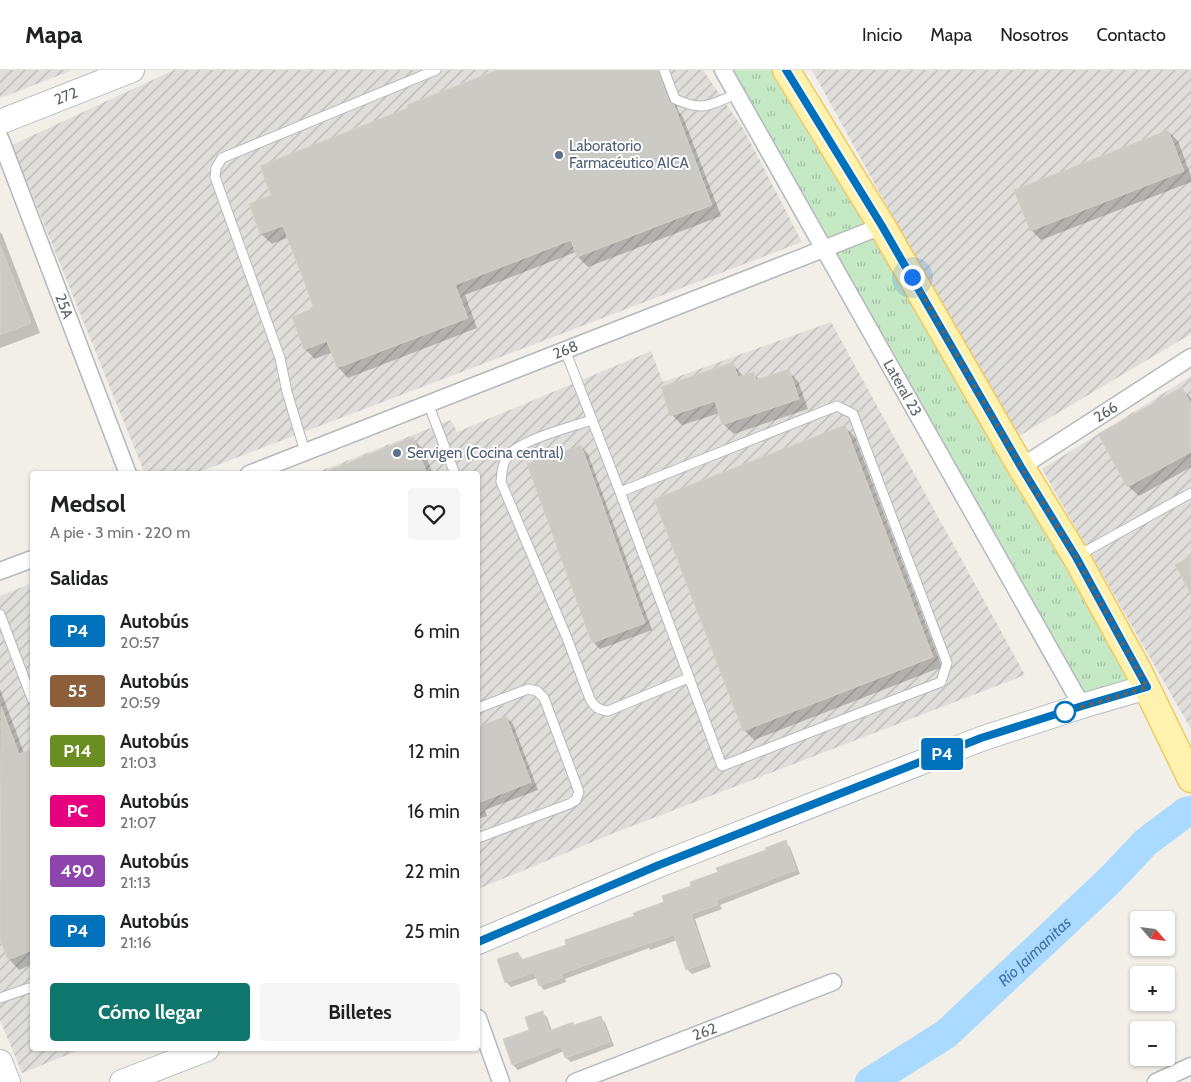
<!DOCTYPE html>
<html lang="es">
<meta charset="utf-8">
<style>
body{margin:0;font-family:Cabin,sans-serif;background:#f6f6f6;color:#202124;height:100vh;display:flex;flex-direction:column;font-size:19px;white-space:nowrap}
*{box-sizing:border-box;margin:0}
p{font-size:16px;color:#757577}
.icon{flex:none;width:28px;height:28px;fill:none;stroke:currentColor;stroke-width:2;stroke-linecap:round;stroke-linejoin:round}
.map{position:relative;flex:1;overflow:hidden}
.panel{position:absolute;left:30px;top:401px;width:450px;height:580px;display:flex;flex-direction:column;background:#fff;border-radius:5px;box-shadow:0 1px 4px #0004}
.panel>*{flex:none}
.badge{padding:0 10px;border-radius:4px;font-size:18px;line-height:32px}
.needle{width:32px;rotate:118deg}
.buttons{position:absolute;left:1130px;top:841px;display:grid;gap:10px}
.buttons a{display:grid;place-items:center;width:45px;height:45px;border-radius:5px;background:#fff;box-shadow:0 1px 4px #0004;font-size:25px}
.you{position:absolute;width:25px;height:25px;margin:-12px;border:4px solid #fff;border-radius:50%;background:#1a73e8;box-shadow:0 0 0 8px #1a73e833}
.map>.badge{position:absolute;translate:-50% -50%;box-shadow:0 0 0 2px #fff}
h2{padding:0 20px;font-size:19px;line-height:45px}
.round{display:grid;place-items:center;flex:none;width:52px;height:52px;border-radius:5px;background:#f6f6f6}
.head{display:flex;align-items:center;justify-content:space-between;height:85px;padding:0 20px}
h1{font-size:24px;font-weight:800;line-height:38px}
.button{display:flex;gap:10px;margin-top:auto;padding:10px 20px}
.button a{flex:1;height:58px;border-radius:5px;background:#0f766e;color:#fff;font-size:20px;font-weight:800;line-height:58px;text-align:center}
.button a+a{background:#f6f6f6;color:#202124}
ul{padding:0;list-style:none}
li{display:flex;align-items:center;gap:15px;height:60px;padding:0 20px}
li div{flex:1}
li b{display:block;font-size:19px}
li em{font-style:normal}
li .badge{min-width:55px;font-weight:700;text-align:center}
header{display:flex;align-items:center;gap:30px;box-sizing:border-box;height:70px;padding:0 25px;background:#fff;border-bottom:1px solid #e0e0e0}
header strong{font-size:24px}
nav{display:flex;gap:28px;margin-inline-start:auto;font-size:18px}
.map>svg:first-child{display:block}
.industrial{fill:url(#industrial-furrows)}
.grass{fill:url(#grass-tufts)}
.shadow{fill:#0003}
.lines{fill:none;stroke-linecap:round;stroke-linejoin:round}
.river{stroke:#aadaff;stroke-width:30}
.building{fill:#cccac5;stroke:#d6d1c6}
.lane-casing{stroke:#b5b8bc;stroke-width:11}
.street-casing{stroke:#b5b8bc;stroke-width:19}
.secondary-casing{stroke:#b6babf;stroke-width:26}
.primary-casing{stroke:#f2c960;stroke-width:29}
.lane{stroke:#fff;stroke-width:9}
.street{stroke:#fff;stroke-width:16}
.secondary{stroke:#fff;stroke-width:24}
.primary{stroke:#fff2af;stroke-width:26}
.line-casing{stroke:#fff;stroke-width:11}
.line{stroke:#0072bc;stroke-width:8}
.walk{stroke:#5f6368;stroke-width:5;stroke-dasharray:0 9}
.service-dot{fill:#5c6f8a;stroke:#fff;stroke-width:2}
.stop-dot{fill:#fff;stroke:#0072bc;stroke-width:2.5}
.labels{text-anchor:middle;dominant-baseline:central;stroke-width:4;stroke-linejoin:round;paint-order:stroke}
.street-label{font-size:15px;fill:#5f6368;stroke:#fff}
.service-label{font-size:15px;fill:#4e5e75;stroke:#fff;text-anchor:start}
.water-label{font-size:16px;font-style:italic;fill:#4174aa;stroke:#fff}
</style>
<header>
<strong>Mapa</strong>
<nav><a>Inicio</a><a>Mapa</a><a>Nosotros</a><a>Contacto</a></nav>
</header>
<div class="map">
<svg width="1191" height="1012" viewBox="0 0 1191 1012">
<defs>
<pattern id="industrial-furrows" width="10" height="10" patternUnits="userSpaceOnUse" patternTransform="scale(1.25)"><rect width="10" height="10" fill="#e0deda"/><path d="M-1 1l2-2M0 10L10 0M9 11l2-2" fill="none" stroke="#b9b8b5"/></pattern>
<pattern id="grass-tufts" width="24" height="20" patternUnits="userSpaceOnUse" patternTransform="scale(1.25)"><rect width="24" height="20" fill="#c5e8c5"/><path d="M3 7l-1-3M5 7V3M7 7l1-3M15 17l-1-3M17 17v-4M19 17l1-3" fill="none" stroke="#a3c0a4"/></pattern>
</defs>
<rect width="100%" height="100%" fill="#f1efe8"/>
<!-- industrial -->
<g class="industrial">
<path d="M0,0H73L0,28Z"/>
<path d="M174,0H703L744,60L802,172L194,404H145L12,75Z"/>
<path d="M812,0H1191V264L1019,366L1011,361Z"/>
<path d="M831,252L1025,605L609,765L478,819V404H313L451,350L457,362L651,281L663,312Z"/>
<path d="M1191,306V659L1042,399Z"/>
<path d="M32,513V979H82L22,1003L0,950V526Z"/>
</g>
<!-- grass -->
<path class="grass" d="M712,0H782L1144,617L1089,635Z"/>
<!-- shadow -->
<g class="shadow">
<path d="M500,0H666L668,13L679,42L683,47L721,146L588,197L578,187L576,182L465,225L477,258L348,308L338,297L332,282L315,289L305,279L316,239L289,167L272,174L261,164L250,134L273,126L410,39Z"/>
<path d="M1168,61L1178,71L1191,106V112L1041,170L1031,160Z"/>
<path d="M0,162L2,164L40,263L0,278Z"/>
<path d="M733,294L744,307L753,304L760,310L788,301L798,311L808,339L734,364L723,354L720,343L682,355L672,345Z"/>
<path d="M1182,319L1191,328V397L1139,426L1128,416Z"/>
<path d="M845,357L855,367L942,597L754,670L744,660Z"/>
<path d="M413,369L423,379L433,404H339Z"/>
<path d="M581,376L588,384L652,560L600,579L593,572Z"/>
<path d="M0,619L24,683L32,680V894L19,900L9,889L0,867Z"/>
<path d="M506,647L513,654L538,720L485,740L487,746L478,749V658Z"/>
<path d="M785,772L790,777L800,804L720,835L722,839L695,849L711,897L692,904L687,899L677,870L650,880L649,878L565,909L566,912L544,920L540,915L537,908L511,917L506,912L518,883L524,891L568,875L636,847L666,833L693,816Z"/>
<path d="M542,943L547,947L552,961L573,954L575,956L600,948L605,952L614,976L571,992L566,988L564,981L518,1000L513,995L505,970L531,961Z"/>
</g>
<g class="lines">
<!-- river -->
<path class="river" id="s1" d="M870,1012L946,964L1110,810L1146,772L1186,742L1191,741"/>
</g>
<!-- building -->
<g class="building">
<path d="M497,0H658L669,31L674,35L712,135L577,187L571,170L455,215L468,248L337,298L327,271L304,280L292,247L314,238L283,156L260,164L249,134L271,125L260,96L408,38L407,35Z"/>
<path d="M1168,60L1184,101L1030,161L1014,120Z"/>
<path d="M0,175L31,253L0,265Z"/>
<path d="M733,292L738,307L754,302L756,310L789,299L799,329L722,355L715,331L670,346L661,317Z"/>
<path d="M1182,317L1191,334V382L1127,417L1098,364Z"/>
<path d="M845,355L933,587L743,661L654,429Z"/>
<path d="M413,367L427,404H322V403Z"/>
<path d="M581,375L645,553L592,573L527,394Z"/>
<path d="M1191,486V524L1175,495Z"/>
<path d="M1,636L19,684L32,679V880L8,890L0,870Z"/>
<path d="M506,646L531,712L478,733V657Z"/>
<path d="M786,770L796,800L716,830L718,835L691,844L707,892L686,900L674,865L597,890V891L561,904L562,908L539,916L534,902L505,913L497,889L518,882L521,890L566,875L565,870L634,846L633,843L664,832L662,826L691,816L690,812L718,802L716,798L766,780L765,778Z"/>
<path d="M543,941L549,961L573,952L574,955L601,946L610,972L565,988L561,976L512,995L503,969L529,960L525,947Z"/>
</g>
<g class="lines">
<defs>
<g id="lane">
<path d="M664,0L675,29C704,42 709,35 736,24"/>
<path d="M565,280L620,422L722,696L941,612L947,593L853,344L837,336L620,422"/>
<path d="M428,333L455,404"/>
<path d="M591,350C572,357 519,370 508,386C502,394 502,402 501,412L567,568L590,629C594,637 599,640 608,641L688,608"/>
<path d="M305,382L287,322L280,288L215,107L216,98L222,88L436,0"/>
<path d="M1077,486L1191,423"/>
<path d="M0,544L32,629"/>
<path d="M478,638L528,619L537,621L544,628L579,722L576,730L569,734L478,768"/>
<path d="M0,928L32,917"/>
</g>
<g id="street">
<path id="s2" d="M723,0L1082,636"/>
<path id="s3" d="M0,68L128,404"/>
<path id="s4" d="M1021,397L1191,287"/>
<path id="s5" d="M249,404L882,156"/>
<path d="M0,501L32,489"/>
<path d="M478,948L501,1012"/>
<path id="s6" d="M575,1012L833,912"/>
<path d="M1156,1012L1191,996"/>
</g>
<g id="secondary">
<path id="s7" d="M0,52L132,0"/>
<path d="M478,872L659,795L981,669L1082,636L1147,617"/>
<path d="M0,992L8,1012"/>
<path d="M122,1012L207,979"/>
</g>
<path id="primary" d="M786,0L882,156L1021,397L1076,487L1138,600L1191,709"/>
</defs>
<!-- lane casing -->
<use href="#lane" class="lane-casing"/>
<!-- street casing -->
<use href="#street" class="street-casing"/>
<!-- secondary casing -->
<use href="#secondary" class="secondary-casing"/>
<!-- primary casing -->
<use href="#primary" class="primary-casing"/>
<!-- lane -->
<use href="#lane" class="lane"/>
<!-- street -->
<use href="#street" class="street"/>
<!-- secondary -->
<use href="#secondary" class="secondary"/>
<!-- primary -->
<use href="#primary" class="primary"/>
</g>
<g class="lines">
<defs>
<path id="line" d="M478,872L659,795L981,668L1082,636L1147,617L1076,487L1021,397L882,156L786,0"/>
</defs>
<!-- line casing -->
<use href="#line" class="line-casing"/>
<!-- line -->
<use href="#line" class="line"/>
<!-- walk -->
<path class="walk" d="M912,207L1021,397L1076,487L1147,617L1065,642"/>
</g>
<!-- markers -->
<g class="service-dot">
<circle cx="559" cy="85" r="5"/>
<circle cx="397" cy="383" r="5"/>
</g>
<circle class="stop-dot" cx="1065" cy="642" r="10"/>
<g class="labels">
<!-- street labels -->
<g class="street-label">
<text stroke="none"><textPath href="#s7" startOffset="71">272</textPath></text>
<text stroke="none"><textPath href="#s3" startOffset="180">25A</textPath></text>
<text stroke="none"><textPath href="#s5" startOffset="340">268</textPath></text>
<text stroke="none"><textPath href="#s2" startOffset="365">Lateral 23</textPath></text>
<text stroke="none"><textPath href="#s4" startOffset="101">266</textPath></text>
<text stroke="none"><textPath href="#s6" startOffset="139">262</textPath></text>
</g>
<!-- service labels -->
<g class="service-label">
<text x="569" y="76">Laboratorio<tspan x="569" dy="17">Farmacéutico AICA</tspan></text>
<text x="407" y="383">Servigen (Cocina central)</text>
</g>
<!-- water labels -->
<g class="water-label">
<text stroke="none"><textPath href="#s1" startOffset="211">Río Jaimanitas</textPath></text>
</g>
</g>
</svg>
<div class="buttons">
<a><svg class="needle" viewBox="-14 -14 28 28"><path d="M0-13l5 13h-10z" fill="#e53935"/><path d="M0 13l5-13h-10z" fill="#757577"/></svg></a>
<a>+</a>
<a>−</a>
</div>
<div class="you" style="left:912px;top:207px"></div>
<b class="badge" style="left:942px;top:684px;background:#0072bc;color:#fff">P4</b>
<section class="panel">
<div class="head"><div><h1>Medsol</h1><p>A pie · 3 min · 220 m</p></div><a class="round"><svg class="icon" aria-label="heart" viewBox="0 0 24 24"><path d="M12 20l-8-8c-3-5 5-10 8-4 3-6 11-1 8 4z"/></svg></a></div>
<h2>Salidas</h2>
<ul>
<li><span class="badge" style="background:#0072bc;color:#fff">P4</span><div><b>Autobús</b><p>20:57</p></div><em>6 min</em></li>
<li><span class="badge" style="background:#8b5e3c;color:#fff">55</span><div><b>Autobús</b><p>20:59</p></div><em>8 min</em></li>
<li><span class="badge" style="background:#6b8e23;color:#fff">P14</span><div><b>Autobús</b><p>21:03</p></div><em>12 min</em></li>
<li><span class="badge" style="background:#e6007e;color:#fff">PC</span><div><b>Autobús</b><p>21:07</p></div><em>16 min</em></li>
<li><span class="badge" style="background:#8e44ad;color:#fff">490</span><div><b>Autobús</b><p>21:13</p></div><em>22 min</em></li>
<li><span class="badge" style="background:#0072bc;color:#fff">P4</span><div><b>Autobús</b><p>21:16</p></div><em>25 min</em></li>
</ul>
<div class="button"><a>Cómo llegar</a><a>Billetes</a></div>
</section>
</div>
